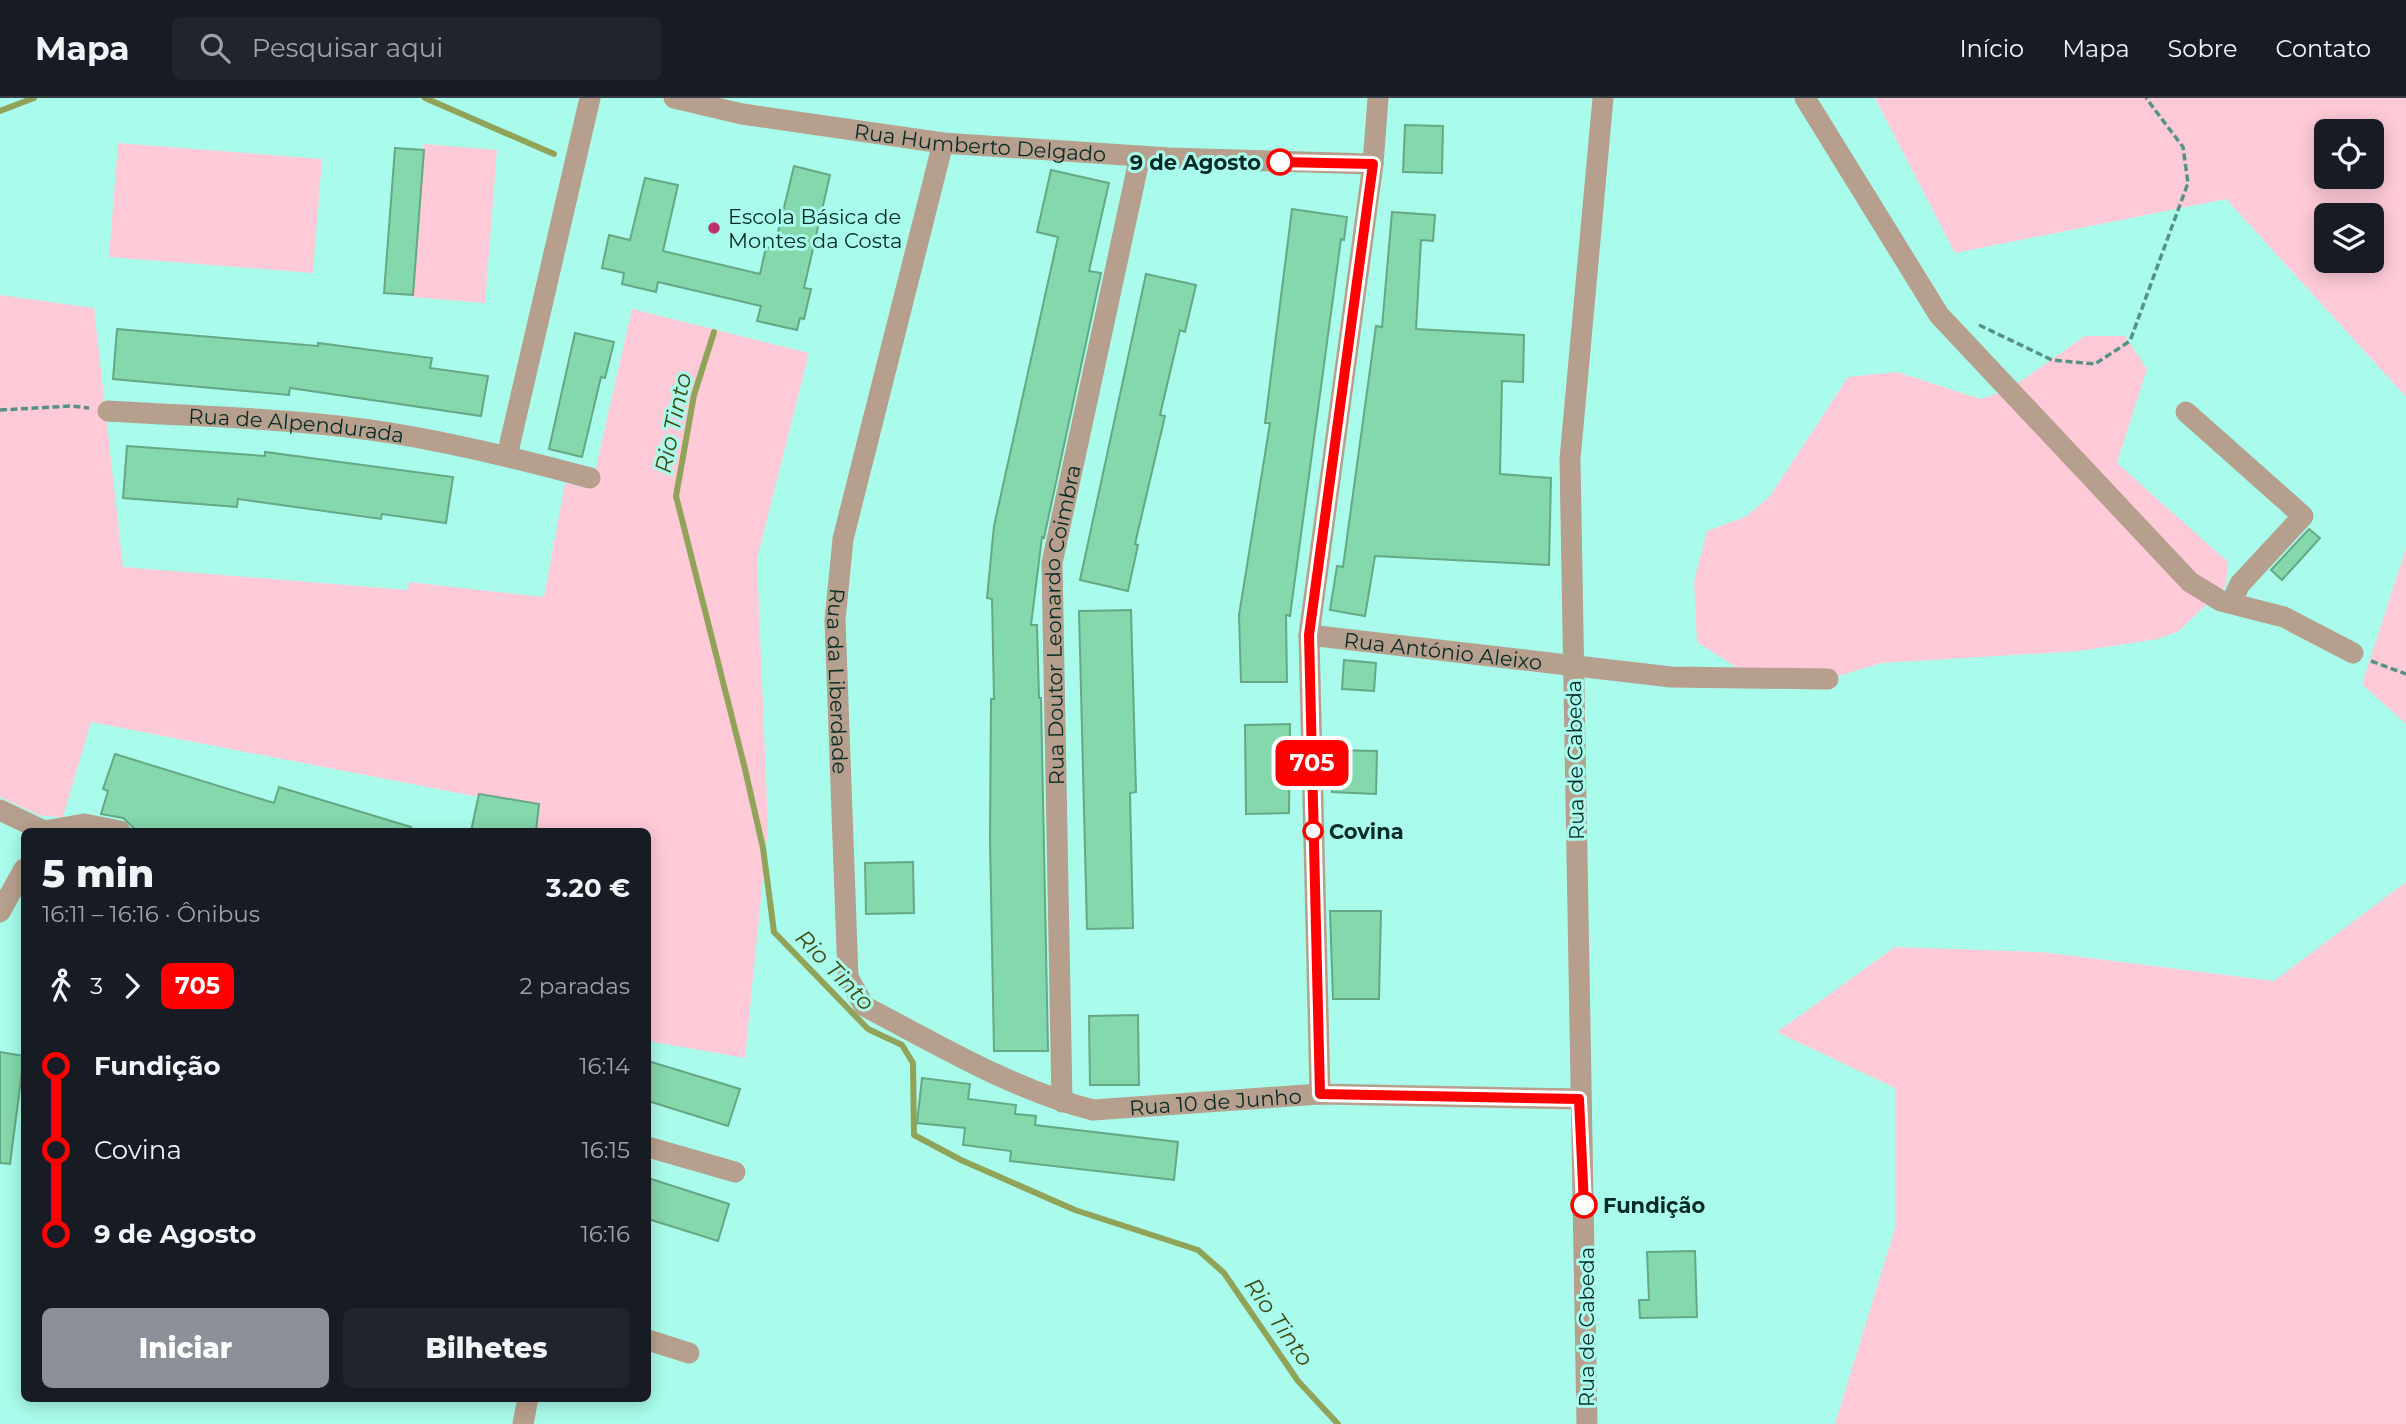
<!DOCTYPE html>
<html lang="pt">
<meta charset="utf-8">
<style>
body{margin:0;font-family:Montserrat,sans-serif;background:#20242c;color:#f1f3f6;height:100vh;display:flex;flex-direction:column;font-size:26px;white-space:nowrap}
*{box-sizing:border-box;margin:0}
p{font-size:23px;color:#9ea1a6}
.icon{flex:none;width:38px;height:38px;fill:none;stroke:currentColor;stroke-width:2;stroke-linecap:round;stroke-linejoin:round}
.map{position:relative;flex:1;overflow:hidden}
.details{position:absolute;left:21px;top:730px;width:630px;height:574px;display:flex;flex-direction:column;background:#171b24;border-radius:10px;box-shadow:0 4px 18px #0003}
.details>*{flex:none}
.badge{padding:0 14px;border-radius:10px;font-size:24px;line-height:46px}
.buttons{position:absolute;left:2314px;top:21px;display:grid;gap:14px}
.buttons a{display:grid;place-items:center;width:70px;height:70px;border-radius:10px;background:#171b24;box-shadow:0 4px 18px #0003;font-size:35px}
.map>.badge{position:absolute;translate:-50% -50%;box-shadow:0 0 0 4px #fff}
.legs{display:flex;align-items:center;gap:10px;height:77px;padding:0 21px;font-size:23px}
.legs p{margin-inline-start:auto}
.overview{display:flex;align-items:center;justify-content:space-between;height:119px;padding:0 21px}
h1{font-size:38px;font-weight:800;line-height:52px}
.primary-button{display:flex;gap:14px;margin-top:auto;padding:14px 21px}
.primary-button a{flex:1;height:80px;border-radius:10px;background:#8c9099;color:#fff;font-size:28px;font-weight:800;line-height:80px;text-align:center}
.primary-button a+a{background:#20242c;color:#f1f3f6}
ul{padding:0 21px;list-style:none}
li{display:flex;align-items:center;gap:24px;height:84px;font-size:26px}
li i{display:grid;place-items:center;width:10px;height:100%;margin:0 9px;background:currentColor}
li i::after{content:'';width:18px;height:18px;margin:-9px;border:5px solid;border-radius:50%;background:#171b24}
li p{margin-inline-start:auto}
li:first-child i{background:linear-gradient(#0000 50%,currentColor 0)}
li:last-child i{background:linear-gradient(currentColor 50%,#0000 0)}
header{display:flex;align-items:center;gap:42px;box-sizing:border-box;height:98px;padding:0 35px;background:#171b24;border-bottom:2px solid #363941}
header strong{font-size:33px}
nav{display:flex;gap:38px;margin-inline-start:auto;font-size:24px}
.search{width:490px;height:63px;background:#20242c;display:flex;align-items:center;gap:18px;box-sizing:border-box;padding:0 24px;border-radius:10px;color:#9ea1a6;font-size:26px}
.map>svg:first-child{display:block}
.green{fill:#fecad8;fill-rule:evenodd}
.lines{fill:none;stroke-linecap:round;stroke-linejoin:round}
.stream{stroke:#91a359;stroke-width:6}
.building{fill:#85d7ac;stroke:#66a785;stroke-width:2}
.path{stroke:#569186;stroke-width:3.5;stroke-dasharray:7 3.5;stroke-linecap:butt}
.minor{stroke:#b69f8c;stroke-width:21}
.line-1-casing{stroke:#fff;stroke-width:16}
.line-1{stroke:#f00;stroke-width:10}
.stop-1-dot{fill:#fff;stroke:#f00;stroke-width:3.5}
.poi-dot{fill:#bb3169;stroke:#a9fceb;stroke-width:2.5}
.labels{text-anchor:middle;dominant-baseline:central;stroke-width:6;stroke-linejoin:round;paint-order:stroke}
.street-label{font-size:21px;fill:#072b26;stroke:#a9fceb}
.stop-label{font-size:21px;font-weight:bold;fill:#072b26;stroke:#a9fceb;text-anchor:start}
.poi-label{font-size:21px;fill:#072b26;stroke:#a9fceb;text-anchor:start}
.water-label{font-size:23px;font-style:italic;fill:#3f4b13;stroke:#a9fceb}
</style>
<header>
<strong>Mapa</strong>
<div class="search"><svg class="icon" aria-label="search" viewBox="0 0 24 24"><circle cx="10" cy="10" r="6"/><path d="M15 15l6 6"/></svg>Pesquisar aqui</div>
<nav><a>Início</a><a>Mapa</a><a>Sobre</a><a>Contato</a></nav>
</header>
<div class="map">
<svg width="2406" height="1326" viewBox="0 0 2406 1326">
<rect width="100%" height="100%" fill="#a9fceb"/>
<!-- green -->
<g class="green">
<path d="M1875,0H2406V299L2226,101L1955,155ZM2326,33H2371V79H2326ZM2326,117H2371V163H2326Z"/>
<path d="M118,45L322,61L313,175L109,159Z"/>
<path d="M424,46L497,52L485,205L412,199Z"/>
<path d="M0,197L94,210L123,469L408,492L409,484L544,499L565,385L591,391L632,211L809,255L757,461L768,729L745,960L648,943V733H534L536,710L91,624L63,719L41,718L0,699Z"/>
<path d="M2085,238H2125L2147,271L2117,365L2228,464L2226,488L2179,533L2158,541L2080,553L1882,565L1828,581L1753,580L1697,544L1694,483L1707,433L1747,418L1770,398L1848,279L1897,274L1981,301L2008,292Z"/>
<path d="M2406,450V626L2362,586Z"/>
<path d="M2406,784V1326H1835L1895,1130V990L1777,934L1895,849L2042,854L2274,883Z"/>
</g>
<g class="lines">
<!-- stream -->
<g class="stream">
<path d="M425,0L554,56"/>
<path d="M0,13L34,0"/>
<path d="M714,234L694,297L676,398L745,671L763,750L774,834L868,931L902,947L913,965L914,1037L961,1062L1075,1112L1198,1152L1224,1175L1298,1283L1338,1326"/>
</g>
</g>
<!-- building -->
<g class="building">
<path d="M1405,27L1443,28L1442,75L1403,74Z"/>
<path d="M395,50L424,52L413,197L384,195Z"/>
<path d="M794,68L830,77L804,190L811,191L804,221L800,220L797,232L757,223L761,208L658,184L656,194L622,186L624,175L602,170L609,137L630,142L645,80L678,87L663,153L760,176L766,149L774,151Z"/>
<path d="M1051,72L1109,85L1089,173L1101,175L1044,440L1042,439L1031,527H1037L1039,600H1041L1048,953H994L990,742L991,601H994L992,501L987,500L994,428L1058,139L1037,134Z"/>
<path d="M1292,111L1347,119L1344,142L1341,141L1290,518L1286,517L1287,584H1241L1239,517L1270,325H1265Z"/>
<path d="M1392,114L1435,117L1433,143L1421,142L1416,231L1524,237L1523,284L1502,283L1500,376L1551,380L1549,467L1375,458L1365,518L1330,512L1337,468L1343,469L1376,228L1382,229Z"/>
<path d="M1146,176L1196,187L1185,234L1180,232L1160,317L1165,318L1135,446L1138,447L1128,493L1080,482Z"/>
<path d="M117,231L318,248V245L432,260L430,270L488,278L481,318L290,290L289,297L113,281Z"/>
<path d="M575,235L614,244L605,280L601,279L582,359L549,351Z"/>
<path d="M127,348L265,358V354L453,379L446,425L382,416L381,421L238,401L237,409L123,400Z"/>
<path d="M2309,431L2320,440L2282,482L2271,472Z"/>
<path d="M1131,512L1136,694L1130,695L1133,830L1087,831L1079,513Z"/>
<path d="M1344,562L1376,565L1374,593L1342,591Z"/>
<path d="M1290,626L1289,715L1246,716L1245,627Z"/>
<path d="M1333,652L1377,653L1376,696L1332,694Z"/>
<path d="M115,656L274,705L279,689L411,729L410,733H137L123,720L101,716L108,693L103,691Z"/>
<path d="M479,696L539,706L536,733H471Z"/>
<path d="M913,764L914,815L866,816L865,765Z"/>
<path d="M1330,813H1381L1379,901H1333Z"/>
<path d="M1138,917L1139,987H1090L1089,918Z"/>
<path d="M0,954L24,958L10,1066L0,1065Z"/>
<path d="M648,963L740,991L728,1028L648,1003Z"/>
<path d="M922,980L970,986L968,1001L1016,1007L1015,1016L1036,1018L1035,1027L1178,1044L1174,1082L1010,1063L1011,1053L963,1047L965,1030L917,1025Z"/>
<path d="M648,1080L729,1106L718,1143L648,1121Z"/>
<path d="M1695,1153L1697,1219L1640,1220L1639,1202H1649L1647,1154Z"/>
</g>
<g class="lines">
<!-- path -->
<g class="path">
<path d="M1979,227L2052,262L2095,266L2130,243L2188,85L2183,49L2146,0"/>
<path d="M0,312L71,308L89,310"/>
<path d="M2371,563L2406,576"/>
</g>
<!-- minor -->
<g class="minor">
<path id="s1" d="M674,0L742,16L943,45L1169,60L1373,66"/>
<path d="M1805,0L1939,217L2190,484L2221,503L2284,519L2353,555"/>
<path id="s2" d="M943,45L843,441L835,522L848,879L864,908C937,946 1013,992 1093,1012L1320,996L1579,1001"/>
<path id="s3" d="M108,313C202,319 298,320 391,335C458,346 524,362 590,380"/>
<path d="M2186,314L2303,418L2240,486L2231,505"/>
<path d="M507,358L590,0"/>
<path id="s4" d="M1309,537L1671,579L1828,581"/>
<path d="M0,712L44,733"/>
<path d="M44,733L84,726L120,733"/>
<path d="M0,814L24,771"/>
<path d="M1320,996L1309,537L1373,66L1378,0"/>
<path id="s5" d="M1062,1004L1052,465L1140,58"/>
<path d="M648,1049L735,1074"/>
<path d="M648,1242L689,1255"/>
<path d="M523,1326L528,1300"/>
<path d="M1587,1326L1570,361L1603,0"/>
</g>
</g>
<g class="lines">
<defs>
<path id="line-1" d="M1280,64L1373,66L1309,537L1320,996L1579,1001L1584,1107"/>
</defs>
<!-- line-1 casing -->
<use href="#line-1" class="line-1-casing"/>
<!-- line-1 -->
<use href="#line-1" class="line-1"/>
</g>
<!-- markers -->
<g class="stop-1-dot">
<circle cx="1280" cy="64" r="12"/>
<circle cx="1313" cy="733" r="9"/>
<circle cx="1584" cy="1107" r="12"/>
</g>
<circle class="poi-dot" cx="714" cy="130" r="7"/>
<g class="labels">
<!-- street labels -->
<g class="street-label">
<text stroke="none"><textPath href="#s1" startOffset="310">Rua Humberto Delgado</textPath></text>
<text stroke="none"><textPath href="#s3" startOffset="189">Rua de Alpendurada</textPath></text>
<text stroke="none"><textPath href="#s5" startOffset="478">Rua Doutor Leonardo Coimbra</textPath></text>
<text stroke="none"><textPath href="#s4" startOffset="135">Rua António Aleixo</textPath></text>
<text stroke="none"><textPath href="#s2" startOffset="551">Rua da Liberdade</textPath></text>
<text transform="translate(1575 662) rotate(-91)">Rua de Cabeda</text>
<text stroke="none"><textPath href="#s2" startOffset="1255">Rua 10 de Junho</textPath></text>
<text transform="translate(1586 1229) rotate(-90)">Rua de Cabeda</text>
</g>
<!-- stop labels -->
<g class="stop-label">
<text x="1261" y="64" text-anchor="end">9 de Agosto</text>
<text x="1329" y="733">Covina</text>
<text x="1603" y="1107">Fundição</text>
</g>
<!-- poi labels -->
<g class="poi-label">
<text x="728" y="118">Escola Básica de<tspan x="728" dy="24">Montes da Costa</tspan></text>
</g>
<!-- water labels -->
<g class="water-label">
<text transform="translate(673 325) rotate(-78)">Rio Tinto</text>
<text transform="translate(835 872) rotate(46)">Rio Tinto</text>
<text transform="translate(1279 1224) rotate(55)">Rio Tinto</text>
</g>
</g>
</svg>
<div class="buttons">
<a><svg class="icon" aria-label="locate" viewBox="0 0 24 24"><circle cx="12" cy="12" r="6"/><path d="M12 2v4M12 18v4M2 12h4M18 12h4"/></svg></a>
<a><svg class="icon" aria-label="layers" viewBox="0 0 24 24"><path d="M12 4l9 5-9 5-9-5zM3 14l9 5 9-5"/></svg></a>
</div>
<b class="badge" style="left:1312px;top:665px;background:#f00;color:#fff">705</b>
<section class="details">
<div class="overview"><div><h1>5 min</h1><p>16:11 – 16:16 · Ônibus</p></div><b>3.20 €</b></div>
<div class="legs"><svg class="icon" aria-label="walk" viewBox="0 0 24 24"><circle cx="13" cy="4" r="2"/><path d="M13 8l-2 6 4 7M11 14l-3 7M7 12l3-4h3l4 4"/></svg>3<svg class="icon" aria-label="forward" viewBox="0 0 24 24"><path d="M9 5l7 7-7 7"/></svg><b class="badge" style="background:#f00;color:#fff">705</b><p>2 paradas</p></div>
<ul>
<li><i style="color:#f00"></i><b>Fundição</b><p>16:14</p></li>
<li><i style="color:#f00"></i><span>Covina</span><p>16:15</p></li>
<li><i style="color:#f00"></i><b>9 de Agosto</b><p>16:16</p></li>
</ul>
<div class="primary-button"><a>Iniciar</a><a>Bilhetes</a></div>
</section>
</div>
